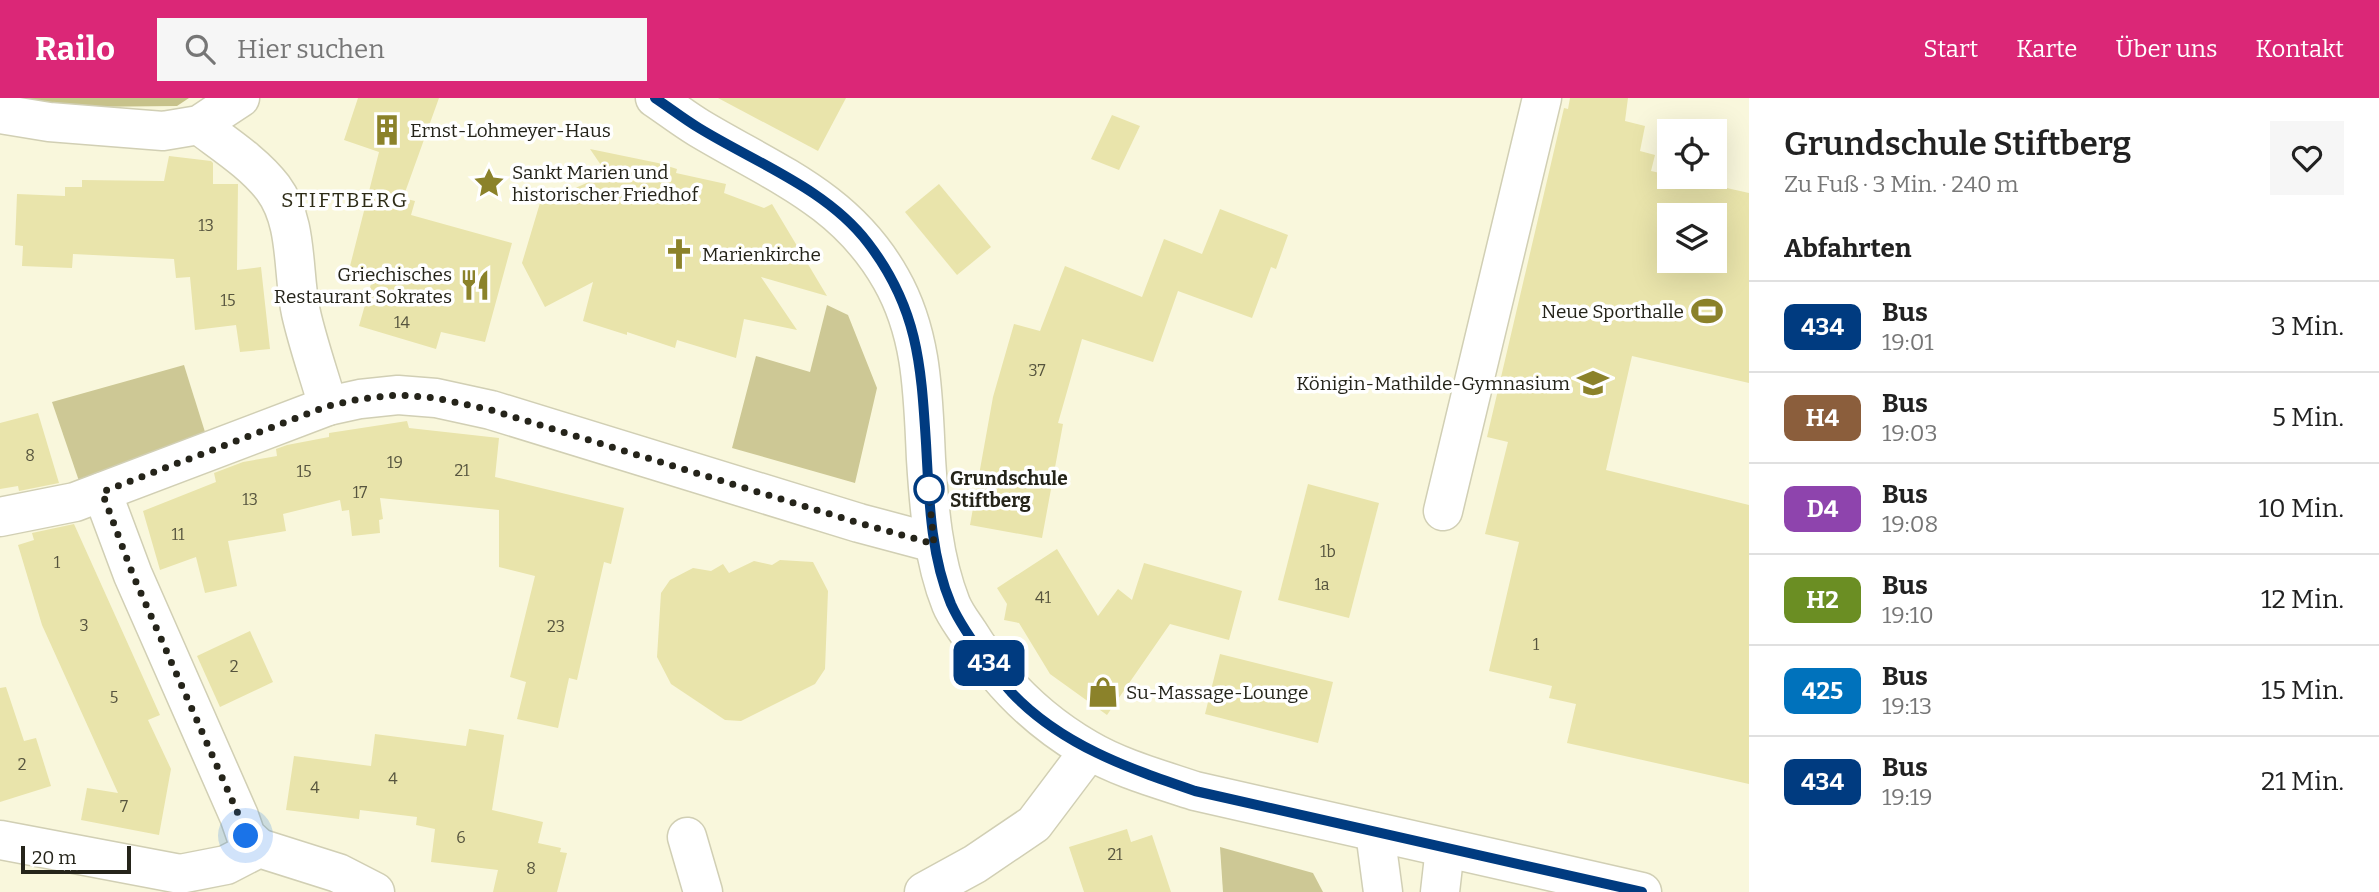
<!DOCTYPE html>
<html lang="de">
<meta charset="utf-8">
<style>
body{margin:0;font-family:Bitter,serif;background:#f6f6f6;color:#222;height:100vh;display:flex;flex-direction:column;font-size:26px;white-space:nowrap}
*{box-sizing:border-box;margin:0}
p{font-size:23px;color:#767676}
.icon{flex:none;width:38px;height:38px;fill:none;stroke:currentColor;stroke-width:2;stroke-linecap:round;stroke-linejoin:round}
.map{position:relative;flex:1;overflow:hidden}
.side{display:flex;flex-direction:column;background:#fff;width:630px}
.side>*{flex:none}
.badge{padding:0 14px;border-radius:10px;font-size:24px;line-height:46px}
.controls{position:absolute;left:1657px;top:21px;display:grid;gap:14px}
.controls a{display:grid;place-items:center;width:70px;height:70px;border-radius:0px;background:#fff;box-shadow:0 7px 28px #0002;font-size:35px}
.scale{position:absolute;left:21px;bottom:18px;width:110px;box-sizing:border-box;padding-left:7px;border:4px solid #25241a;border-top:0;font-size:19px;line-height:24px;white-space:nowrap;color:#25241a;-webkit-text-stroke:5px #fff;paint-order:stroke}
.you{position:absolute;width:35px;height:35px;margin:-18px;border:5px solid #fff;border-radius:50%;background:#1a73e8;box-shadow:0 0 0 10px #1a73e833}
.map>.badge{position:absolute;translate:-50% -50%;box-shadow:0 0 0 4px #fff}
h2{padding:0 35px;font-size:26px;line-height:63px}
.round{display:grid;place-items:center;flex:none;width:74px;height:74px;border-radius:0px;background:#f6f6f6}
.headline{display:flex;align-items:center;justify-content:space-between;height:119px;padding:0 35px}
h1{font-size:33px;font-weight:600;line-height:52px}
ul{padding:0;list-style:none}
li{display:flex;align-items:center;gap:21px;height:91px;padding:0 35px;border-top:2px solid #e0e0e0}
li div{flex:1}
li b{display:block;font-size:26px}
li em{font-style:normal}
li .badge{min-width:77px;font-weight:700;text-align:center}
header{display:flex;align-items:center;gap:42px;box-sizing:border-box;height:98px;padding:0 35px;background:#db2777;color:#fff}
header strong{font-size:33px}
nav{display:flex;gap:38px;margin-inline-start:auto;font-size:24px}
.search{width:490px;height:63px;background:#f6f6f6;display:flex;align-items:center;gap:18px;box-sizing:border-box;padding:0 24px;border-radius:0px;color:#767676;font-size:26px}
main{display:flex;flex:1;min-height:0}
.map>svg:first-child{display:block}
.green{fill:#cdc895}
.forest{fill:#c7c28a}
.building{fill:#e9e4ab;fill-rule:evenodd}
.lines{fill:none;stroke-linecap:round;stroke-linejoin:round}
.minor-casing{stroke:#d1cfb4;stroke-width:41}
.minor{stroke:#fff;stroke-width:38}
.line-casing{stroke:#fff;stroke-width:16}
.line{stroke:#003b80;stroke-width:10}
.walk{stroke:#25241a;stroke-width:7;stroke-dasharray:0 12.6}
.stop-dot{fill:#fff;stroke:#003b80;stroke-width:3.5}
.labels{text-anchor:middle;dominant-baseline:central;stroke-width:7;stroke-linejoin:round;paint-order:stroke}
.number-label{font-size:16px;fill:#56543e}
.poi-label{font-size:19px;fill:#25241a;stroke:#fff;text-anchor:start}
.stop-label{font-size:19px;font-weight:bold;fill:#25241a;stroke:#fff;text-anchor:start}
.neighbourhood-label{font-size:21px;letter-spacing:2px;fill:#2d2b16;stroke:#fff}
</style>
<header>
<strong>Railo</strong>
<div class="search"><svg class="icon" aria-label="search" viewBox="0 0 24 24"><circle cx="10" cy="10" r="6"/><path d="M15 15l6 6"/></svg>Hier suchen</div>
<nav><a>Start</a><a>Karte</a><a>Über uns</a><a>Kontakt</a></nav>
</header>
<main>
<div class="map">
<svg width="1749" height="794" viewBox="0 0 1749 794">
<rect width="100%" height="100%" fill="#f9f7dc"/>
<!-- green -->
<g class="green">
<path d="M827,207L848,217L877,290L855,385L732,350L756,258L810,274Z"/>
<path d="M184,267L205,334L79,383L52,304Z"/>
<path d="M1220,749L1313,775L1323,794H1223Z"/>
</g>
<!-- forest -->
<path class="forest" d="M19,0H189L177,8L75,9Z"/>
<!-- building -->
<g class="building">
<path d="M358,0H439L403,100L415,103L411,117L512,145L485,244L441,234L436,251L359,228L373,179L349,172L379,54L344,42Z"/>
<path d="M718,0H846L818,53Z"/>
<path d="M1570,0H1628L1625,23L1645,28L1640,53L1655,57L1651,73L1749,95V285L1632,258L1606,372L1749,407V686L1567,645L1576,606L1549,600L1552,588L1489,573L1519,444L1485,436L1508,344L1487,339L1564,10L1568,11ZM1670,117H1715V163H1670Z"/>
<path d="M1112,17L1140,28L1119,72L1091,61Z"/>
<path d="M590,51L658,65L677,71L676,75L726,86L724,95L764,110L772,106L827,198L761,179L797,232L744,221L736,260L677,242L675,250L627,234V237L583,223L593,184L545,209L522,165L543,95L555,99L607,76Z"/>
<path d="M169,58L211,63L213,65V86H238L237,172L261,169L270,251L240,254L236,227L195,232L190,179L176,180L174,161L73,156L72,170L22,168L23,148L15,147L17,96L65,98V89H82V82L164,83Z"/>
<path d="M939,86L991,149L957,177L905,114Z"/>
<path d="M1220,111L1288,137L1276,171L1271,169L1252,220L1178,193L1153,264L1082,241L1058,325L1063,326L1042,440L970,427L993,299L1014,226L1040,233L1065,168L1142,199L1164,141L1202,156Z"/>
<path d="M38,315L59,385L19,393L18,388L0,391V325Z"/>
<path d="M407,323L409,330L499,340L495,379L624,410L611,466L604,464L577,582L569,580L558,630L517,621L526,584L510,579L535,478L499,469V412L380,400L383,421L379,422L380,435L352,438L349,412L342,413L340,402L283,416L286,433L228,443L237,488L205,495L196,459L160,472L143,413L216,384L214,375L243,364L277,358L276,351L287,347L329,339V335Z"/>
<path d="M1308,386L1379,405L1349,520L1278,502Z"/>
<path d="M74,426L160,617L148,622L171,671L159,737L81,722L87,690L118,695L42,527L18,447L34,442L32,435Z"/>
<path d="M1057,451L1098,518L1118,491L1132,502L1144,465L1242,493L1229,542L1170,526L1107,617L1050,576L1019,525L1004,522L1007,506L997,490Z"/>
<path d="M780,462L813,464L828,493L825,571L815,586L741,623L725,622L671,586L657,559L661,495L670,482L693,470L711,473L723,466L729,475L754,463L772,467Z"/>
<path d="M250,533L273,584L220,609L197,558Z"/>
<path d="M1220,556L1333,584L1318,645L1205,616Z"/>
<path d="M6,589L24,643L36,640L51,688L0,704V590Z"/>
<path d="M469,631L504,637L492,712L543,724L538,745L561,750L560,754L567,755L557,794H493L498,772L431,764L435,731L416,727L417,719L360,712L359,721L286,712L294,658L371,668L375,636L466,648Z"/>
<path d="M1127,731L1131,744L1152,737L1171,794H1084L1069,749Z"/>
</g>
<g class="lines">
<defs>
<g id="minor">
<path d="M655,0C670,10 684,21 699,30C774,75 846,101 891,181C923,237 923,298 926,361C929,409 933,461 951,506C955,516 962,525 968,534C998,583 1037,622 1087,651C1119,670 1159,681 1195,693L1642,794"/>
<path d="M0,16L49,24L163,33L199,27L240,0"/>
<path d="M199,27C224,46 254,65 273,90C299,125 292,174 301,215C308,246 319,277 328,308"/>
<path d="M102,394L133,477L239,718L246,738L259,750"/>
<path d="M1443,413L1542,0"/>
<path d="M0,419L75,404L328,308L360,301L398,297L436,300L491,312L859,425L934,445"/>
<path d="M1375,734L1383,794"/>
<path d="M687,739L703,794"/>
<path d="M0,742L180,776L226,767L259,750L338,775L375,794"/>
<path d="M924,794L975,766L1034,726L1089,653"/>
<path d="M1440,794L1445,750"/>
</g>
</defs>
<!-- minor casing -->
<use href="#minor" class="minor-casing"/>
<!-- minor -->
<use href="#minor" class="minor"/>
</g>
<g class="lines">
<defs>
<path id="line" d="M655,0C670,10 684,21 699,30C756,65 827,91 868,145C918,210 921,267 926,345C929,398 930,456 951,506C960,526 975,547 988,564C996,574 1003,585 1011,594C1061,647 1128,670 1195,693L1642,794"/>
</defs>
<!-- line casing -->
<use href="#line" class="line-casing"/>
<!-- line -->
<use href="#line" class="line"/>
<!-- walk -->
<path class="walk" d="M246,738L239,718L133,477L102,394L328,308L360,301L397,297L436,300L491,312L859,425L934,446L928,386L929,391"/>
</g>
<!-- icons -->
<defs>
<symbol id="building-bare" viewBox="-9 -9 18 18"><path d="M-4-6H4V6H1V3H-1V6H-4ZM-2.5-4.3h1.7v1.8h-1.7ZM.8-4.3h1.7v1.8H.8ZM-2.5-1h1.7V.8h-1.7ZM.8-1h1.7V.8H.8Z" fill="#8b822a" stroke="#fff" stroke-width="2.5" paint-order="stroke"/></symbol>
<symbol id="sight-bare" viewBox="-9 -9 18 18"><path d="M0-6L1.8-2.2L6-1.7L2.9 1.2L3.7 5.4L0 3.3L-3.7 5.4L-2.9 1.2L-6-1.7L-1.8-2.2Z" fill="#8b822a" stroke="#fff" stroke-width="2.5" paint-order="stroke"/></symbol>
<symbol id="church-bare" viewBox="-9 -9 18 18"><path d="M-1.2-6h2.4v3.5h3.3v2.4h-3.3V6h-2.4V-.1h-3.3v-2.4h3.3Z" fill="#8b822a" stroke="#fff" stroke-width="2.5" paint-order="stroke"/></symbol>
<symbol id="restaurant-bare" viewBox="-9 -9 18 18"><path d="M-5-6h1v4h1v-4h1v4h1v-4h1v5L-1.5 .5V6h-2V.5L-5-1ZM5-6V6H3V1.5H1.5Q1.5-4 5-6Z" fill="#8b822a" stroke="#fff" stroke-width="2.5" paint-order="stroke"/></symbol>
<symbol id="stadium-bare" viewBox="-9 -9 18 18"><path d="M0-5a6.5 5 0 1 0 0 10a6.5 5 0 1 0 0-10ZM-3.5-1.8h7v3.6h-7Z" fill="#8b822a" stroke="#fff" stroke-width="2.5" paint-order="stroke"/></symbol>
<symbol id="school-bare" viewBox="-9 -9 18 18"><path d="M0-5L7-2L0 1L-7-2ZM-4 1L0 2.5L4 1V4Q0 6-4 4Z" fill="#8b822a" stroke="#fff" stroke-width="2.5" paint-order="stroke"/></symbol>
<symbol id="shop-bare" viewBox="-9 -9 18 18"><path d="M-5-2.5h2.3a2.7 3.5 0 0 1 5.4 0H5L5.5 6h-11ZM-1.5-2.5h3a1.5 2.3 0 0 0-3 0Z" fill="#8b822a" stroke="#fff" stroke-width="2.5" paint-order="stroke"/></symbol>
</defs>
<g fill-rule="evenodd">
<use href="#building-bare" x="365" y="10" width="44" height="44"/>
<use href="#sight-bare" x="467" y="63" width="44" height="44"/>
<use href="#church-bare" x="657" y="134" width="44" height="44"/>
<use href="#restaurant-bare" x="453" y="165" width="44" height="44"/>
<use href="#stadium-bare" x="1685" y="191" width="44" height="44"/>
<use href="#school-bare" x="1571" y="263" width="44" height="44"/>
<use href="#shop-bare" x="1081" y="572" width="44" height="44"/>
</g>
<!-- markers -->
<circle class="stop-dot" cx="929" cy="391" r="14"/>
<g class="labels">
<!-- number labels -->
<g class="number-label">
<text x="206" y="127">13</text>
<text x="228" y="202">15</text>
<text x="402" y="224">14</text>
<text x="1037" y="272">37</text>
<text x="30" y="357">8</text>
<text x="395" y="364">19</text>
<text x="462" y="372">21</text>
<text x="304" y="373">15</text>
<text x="360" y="394">17</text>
<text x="250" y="401">13</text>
<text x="178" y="436">11</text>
<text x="1328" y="453">1b</text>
<text x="57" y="464">1</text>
<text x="1322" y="486">1a</text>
<text x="1043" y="499">41</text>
<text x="84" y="527">3</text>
<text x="556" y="528">23</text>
<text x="1536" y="546">1</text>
<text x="234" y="568">2</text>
<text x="114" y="599">5</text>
<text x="22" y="666">2</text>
<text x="393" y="680">4</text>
<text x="315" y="689">4</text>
<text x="124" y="708">7</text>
<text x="461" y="739">6</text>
<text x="1115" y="756">21</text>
<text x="531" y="770">8</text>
</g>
<!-- poi labels -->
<g class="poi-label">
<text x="410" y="32">Ernst-Lohmeyer-Haus</text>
<text x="512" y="74">Sankt Marien und<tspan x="512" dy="22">historischer Friedhof</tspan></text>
<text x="702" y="156">Marienkirche</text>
<text x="452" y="176" text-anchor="end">Griechisches<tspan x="452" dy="22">Restaurant Sokrates</tspan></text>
<text x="1684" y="213" text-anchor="end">Neue Sporthalle</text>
<text x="1570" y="285" text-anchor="end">Königin-Mathilde-Gymnasium</text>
<text x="1126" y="594">Su-Massage-Lounge</text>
</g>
<!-- stop labels -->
<g class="stop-label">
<text x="950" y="380">Grundschule<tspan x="950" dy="22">Stiftberg</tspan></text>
</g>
<!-- neighbourhood labels -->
<g class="neighbourhood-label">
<text x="345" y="102">STIFTBERG</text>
</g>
</g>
</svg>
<div class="controls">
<a><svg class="icon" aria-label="locate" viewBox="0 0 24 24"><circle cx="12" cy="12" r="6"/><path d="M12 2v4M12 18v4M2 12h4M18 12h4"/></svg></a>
<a><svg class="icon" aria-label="layers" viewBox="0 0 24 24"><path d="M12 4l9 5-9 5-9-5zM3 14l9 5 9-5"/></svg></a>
</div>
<div class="scale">20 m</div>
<div class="you" style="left:246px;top:738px"></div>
<b class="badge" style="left:989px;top:565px;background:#003b80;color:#fff">434</b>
</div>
<section class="side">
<div class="headline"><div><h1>Grundschule Stiftberg</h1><p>Zu Fuß · 3 Min. · 240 m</p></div><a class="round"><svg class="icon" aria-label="heart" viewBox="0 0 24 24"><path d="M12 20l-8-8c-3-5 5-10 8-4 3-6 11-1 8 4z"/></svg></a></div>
<h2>Abfahrten</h2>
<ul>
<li><span class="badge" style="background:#003b80;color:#fff">434</span><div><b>Bus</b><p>19:01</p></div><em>3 Min.</em></li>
<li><span class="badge" style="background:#8b5e3c;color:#fff">H4</span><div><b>Bus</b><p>19:03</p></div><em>5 Min.</em></li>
<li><span class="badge" style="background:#8e44ad;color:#fff">D4</span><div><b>Bus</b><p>19:08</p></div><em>10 Min.</em></li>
<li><span class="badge" style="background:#6b8e23;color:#fff">H2</span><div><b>Bus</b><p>19:10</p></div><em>12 Min.</em></li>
<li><span class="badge" style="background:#0072bc;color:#fff">425</span><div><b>Bus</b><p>19:13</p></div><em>15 Min.</em></li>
<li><span class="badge" style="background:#003b80;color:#fff">434</span><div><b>Bus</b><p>19:19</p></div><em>21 Min.</em></li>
</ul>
</section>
</main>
